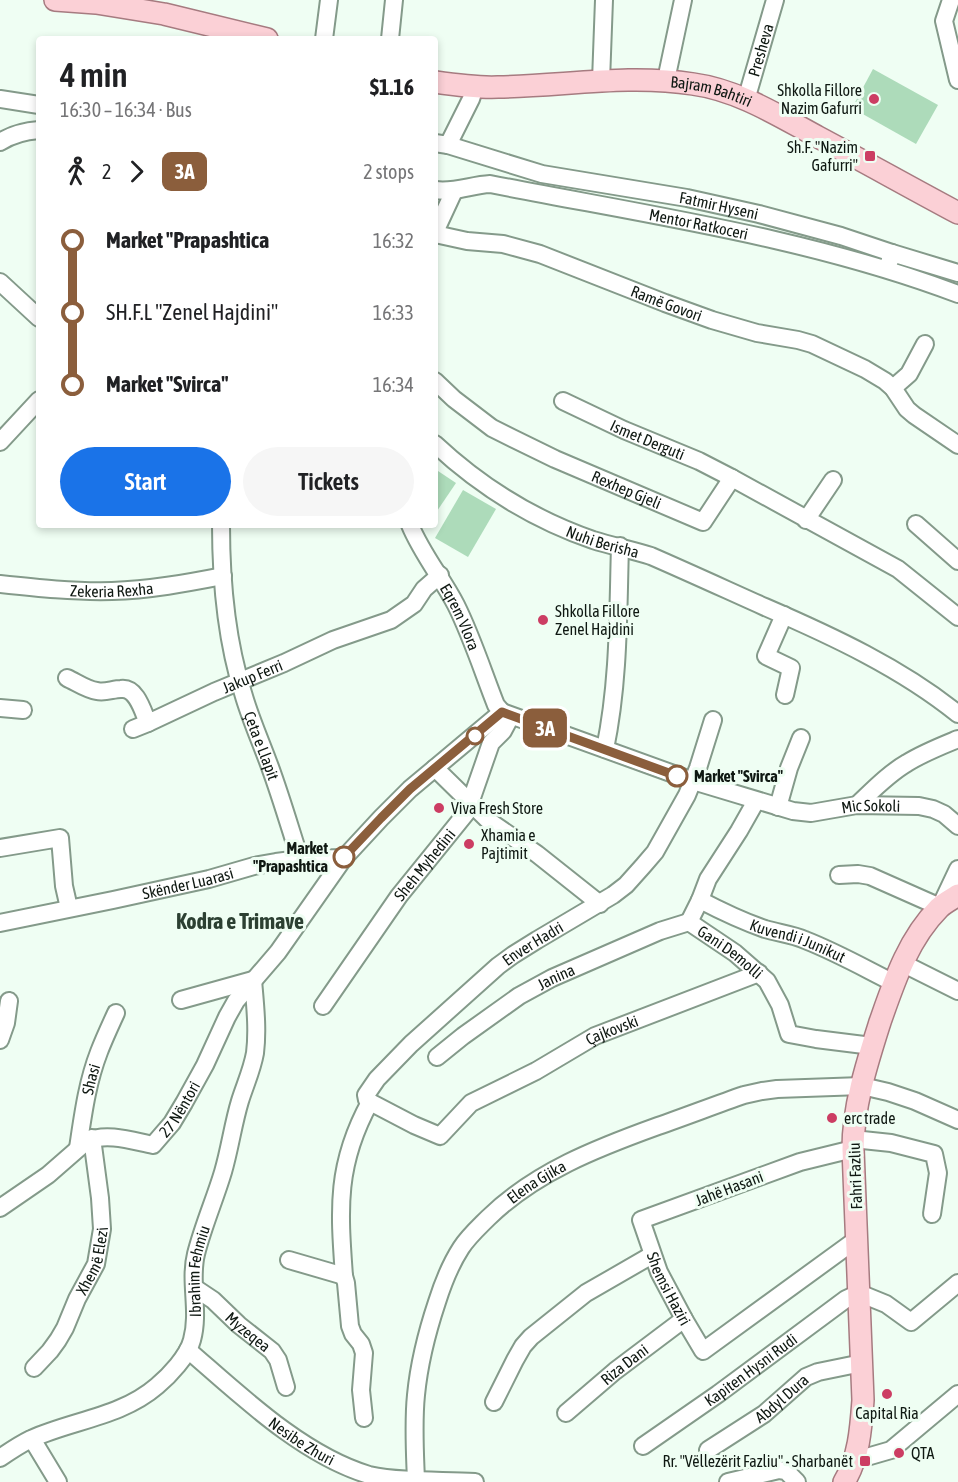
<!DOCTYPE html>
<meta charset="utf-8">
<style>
body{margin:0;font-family:"Asap Condensed",sans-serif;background:#f6f6f6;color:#202124;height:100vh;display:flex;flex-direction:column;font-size:22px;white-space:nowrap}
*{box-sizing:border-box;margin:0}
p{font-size:20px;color:#757577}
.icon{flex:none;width:33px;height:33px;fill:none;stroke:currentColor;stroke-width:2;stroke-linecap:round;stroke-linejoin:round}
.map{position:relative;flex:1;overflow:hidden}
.sheet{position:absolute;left:36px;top:36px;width:402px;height:492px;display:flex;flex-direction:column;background:#fff;border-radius:6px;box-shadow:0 3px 9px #0003}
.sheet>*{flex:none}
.badge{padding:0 12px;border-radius:9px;font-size:21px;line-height:39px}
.map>.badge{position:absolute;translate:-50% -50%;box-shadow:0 0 0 3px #fff}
.legs{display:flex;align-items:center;gap:9px;height:66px;padding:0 24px;font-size:20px}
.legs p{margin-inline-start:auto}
.summary{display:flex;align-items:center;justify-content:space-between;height:102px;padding:0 24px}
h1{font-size:33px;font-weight:600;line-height:45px}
.action{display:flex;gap:12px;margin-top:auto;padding:12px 24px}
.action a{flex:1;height:69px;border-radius:36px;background:#1a73e8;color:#fff;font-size:24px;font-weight:600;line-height:69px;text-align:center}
.action a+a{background:#f6f6f6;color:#202124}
ul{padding:0 24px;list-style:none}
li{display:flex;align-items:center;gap:21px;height:72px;font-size:22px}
li i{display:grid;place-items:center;width:9px;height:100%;margin:0 8px;background:currentColor}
li i::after{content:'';width:15px;height:15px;margin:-8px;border:4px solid;border-radius:50%;background:#fff}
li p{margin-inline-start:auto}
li:first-child i{background:linear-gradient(#0000 50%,currentColor 0)}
li:last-child i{background:linear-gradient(currentColor 50%,#0000 0)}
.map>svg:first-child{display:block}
.green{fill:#addbba}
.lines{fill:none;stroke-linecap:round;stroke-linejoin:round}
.minor-casing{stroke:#849a8a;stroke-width:20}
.major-casing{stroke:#a67b80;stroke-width:24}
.minor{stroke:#fff;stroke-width:16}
.major{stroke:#fbd0d6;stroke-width:21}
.line-1-casing{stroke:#fff;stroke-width:14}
.line-1{stroke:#8b5e3c;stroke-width:9}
.poi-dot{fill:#cc3d63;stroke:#effef3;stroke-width:2}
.stop-1-dot{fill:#fff;stroke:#8b5e3c;stroke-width:3}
.labels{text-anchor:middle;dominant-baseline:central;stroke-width:6;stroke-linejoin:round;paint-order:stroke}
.street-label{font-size:16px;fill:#0f1812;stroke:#effef3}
.poi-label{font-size:16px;fill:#0f1812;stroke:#effef3;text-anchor:start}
.stop-label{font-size:16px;font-weight:bold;fill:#0f1812;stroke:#effef3;text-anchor:start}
.district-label{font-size:22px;font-weight:bold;fill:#2c4032;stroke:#effef3}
</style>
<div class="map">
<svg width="958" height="1482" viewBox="0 0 958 1482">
<rect width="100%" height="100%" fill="#effef3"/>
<!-- green -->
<g class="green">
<path d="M873,69L938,105L916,144L852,108Z"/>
<path d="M435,469L456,483L435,514Z"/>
<path d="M463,490L496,509L468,557L435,538Z"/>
</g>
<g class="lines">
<defs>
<g id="minor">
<path d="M951,0L944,21L958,80"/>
<path d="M324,39L329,0"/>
<path d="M390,39L394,0"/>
<path d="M666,80L683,0"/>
<path d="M601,81L604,0"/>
<path d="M0,99L39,105"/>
<path id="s1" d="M746,100L775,0"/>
<path d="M0,142C11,135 26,131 39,130"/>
<path d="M435,143L448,145L471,99L475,87"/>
<path id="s2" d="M448,145L542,174L687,198L759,214L841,236L892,253"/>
<path id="s3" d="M435,190C454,193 471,185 490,184C647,215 807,237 958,294"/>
<path d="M435,232L454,191"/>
<path id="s4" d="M435,234L467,241L503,244L540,254L665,303L712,320L757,333L798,340L812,344L865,369L885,381L893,388L907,409L914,415L958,445"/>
<path d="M889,263L892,253L958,273"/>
<path d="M0,282L39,318"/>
<path id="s5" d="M435,381L454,399L492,428L512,438L555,459L703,522L732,478"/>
<path d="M893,388L909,374L925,344"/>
<path id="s6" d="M563,401L624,430L699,461L732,478L898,569L958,617"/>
<path d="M0,442L39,400"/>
<path id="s7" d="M435,444C480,486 535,520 593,540C612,546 632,550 651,556C690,573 727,590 765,607C832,636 901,668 958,714"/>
<path d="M806,520L833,480"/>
<path d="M916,524L958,561"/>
<path id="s8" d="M221,525C221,581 226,639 243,693C250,718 261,742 270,767C281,797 290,828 300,859"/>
<path id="s9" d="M410,525C422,554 442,578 456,605C472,637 483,672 496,705L502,712"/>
<path id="s10" d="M0,584C37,588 75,592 112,591C149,590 187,583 223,576"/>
<path d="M784,615L766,656L791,668L785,695"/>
<path id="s11" d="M67,678C76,682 87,690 97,691C105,693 113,689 121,689C137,687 143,712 148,723L214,692L284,663L333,640L391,620L414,604L424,589L440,575"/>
<path d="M0,708L23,710"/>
<path id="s12" d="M502,712L693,781L793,811L811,813L857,805L919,806L933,809L944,814L958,826"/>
<path d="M133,729L148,723"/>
<path d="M605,749C619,682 618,614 620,546"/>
<path d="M435,768L489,821L537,854L600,904"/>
<path d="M857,805C873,790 888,774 907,763C923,753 941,746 958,739"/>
<path d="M778,807L789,768L801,738"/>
<path d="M0,848L60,838L64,886L69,908"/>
<path d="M839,875L858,874L870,876L940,907L958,869"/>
<path id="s13" d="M700,900C721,911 742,921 765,929C778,933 792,934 805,940C836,952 864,968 894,983"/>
<path id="s14" d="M689,922L735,953L767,981L780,1005L789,1034L816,1039L872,1046"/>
<path d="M689,922L700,900L708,879L739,831L756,801"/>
<path id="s15" d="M0,923L113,900L209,879L254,866L276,862L300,859L344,858"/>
<path d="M902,963L958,991"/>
<path id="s16" d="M323,1006L399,896L467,812L491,743L503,731L511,716"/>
<path d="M0,1040L6,1023L9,1001"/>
<path id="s17" d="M437,1057L463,1036L519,996L552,978L660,931L689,922"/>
<path id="s18" d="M370,1102L414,1125L440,1136L471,1103L536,1071L595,1036L759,973"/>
<path d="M853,1139L891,1143L934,1154L938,1173L932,1214"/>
<path id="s19" d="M78,1148C83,1115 87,1083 99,1052C104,1039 110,1026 116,1013"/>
<path id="s20" d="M853,1149L800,1162L641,1220L659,1272L684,1319L703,1351L857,1239"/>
<path id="s21" d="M0,1208L48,1175L87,1141C107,1132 133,1141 153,1145L172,1123L184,1103L205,1065L227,1017L236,1001L278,952L344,858L381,818L410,789L502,712"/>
<path d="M289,1260L344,1276"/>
<path id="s22" d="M195,1288L213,1300L239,1325L272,1351L278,1360L286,1387"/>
<path id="s23" d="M188,1350C240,1395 302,1455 369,1475C403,1482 440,1480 475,1482"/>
<path id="s24" d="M34,1368L50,1351L58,1340L65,1328L77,1299L96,1264L102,1229L100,1198L92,1138"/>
<path d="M494,1402L515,1360L523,1346L531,1337L586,1293L652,1255"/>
<path id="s25" d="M566,1413L615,1371L684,1319"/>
<path id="s26" d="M364,1418L361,1390L364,1353L361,1344L353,1334L350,1326L346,1283L344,1276C339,1208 336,1164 370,1102L367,1100L366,1095L377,1079L411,1044L498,966L513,955L537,940L613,895L626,885L643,866L655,852L687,795L698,768L713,720"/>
<path d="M32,1439L58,1482"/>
<path id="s27" d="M643,1446L718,1394L846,1299L859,1293L886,1304L911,1322L958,1283"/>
<path id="s28" d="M708,1450L764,1414L806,1377L818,1372L862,1363"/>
<path id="s29" d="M0,1458C10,1451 21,1444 31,1439C73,1420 121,1417 157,1386C169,1376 188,1356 192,1340C200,1311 189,1282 196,1254C203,1226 215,1199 223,1172C230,1148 233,1124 240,1101C245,1085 252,1070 255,1053C258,1029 255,1004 253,980L181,1000"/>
<path d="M853,1461L891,1450L958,1394"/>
<path id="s30" d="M416,1481C415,1453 413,1424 416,1395C419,1364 427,1332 437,1302C443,1283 450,1265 461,1248C468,1237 478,1228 488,1218C535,1172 597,1148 658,1126C687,1116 715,1105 744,1095L762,1091L777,1089L862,1086L888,1092L915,1101L958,1120"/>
<path d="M728,1482L779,1470L786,1471L797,1482"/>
</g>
<g id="major">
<path d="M55,0L96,3L164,14L267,39"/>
<path id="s31" d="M435,82C456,85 477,88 498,87C564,86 628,74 693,84C738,90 779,116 818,137C865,162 911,188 958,213"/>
<path d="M844,1482C859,1458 861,1428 863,1400L853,1149C853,1106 867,1063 880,1022C894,982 908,939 939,908C944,903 952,899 958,895"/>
</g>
</defs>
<!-- minor casing -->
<use href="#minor" class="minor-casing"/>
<!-- major casing -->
<use href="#major" class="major-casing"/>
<!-- minor -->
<use href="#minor" class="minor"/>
<!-- major -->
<use href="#major" class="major"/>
</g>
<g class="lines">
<defs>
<path id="line-1" d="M344,857L381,818L410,789L502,712L677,776"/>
</defs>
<!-- line-1 casing -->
<use href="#line-1" class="line-1-casing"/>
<!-- line-1 -->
<use href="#line-1" class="line-1"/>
</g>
<!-- markers -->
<g class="poi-dot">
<circle cx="874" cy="99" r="6"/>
<rect x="864" y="150" width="12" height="12" rx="3"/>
<circle cx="543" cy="620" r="6"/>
<circle cx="439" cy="808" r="6"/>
<circle cx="469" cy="844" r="6"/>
<circle cx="832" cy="1118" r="6"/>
<circle cx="887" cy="1394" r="6"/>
<circle cx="899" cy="1453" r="6"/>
<rect x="859" y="1455" width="12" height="12" rx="3"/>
</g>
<g class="stop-1-dot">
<circle cx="475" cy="736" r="8"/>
<circle cx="677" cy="776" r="10"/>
<circle cx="344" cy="857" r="10"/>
</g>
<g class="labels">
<!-- street labels -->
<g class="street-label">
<text stroke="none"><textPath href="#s1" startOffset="52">Presheva</textPath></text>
<text stroke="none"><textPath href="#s31" startOffset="278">Bajram Bahtiri</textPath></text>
<text stroke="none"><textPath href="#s2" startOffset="278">Fatmir Hyseni</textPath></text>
<text stroke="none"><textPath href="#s3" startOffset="268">Mentor Ratkoceri</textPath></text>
<text stroke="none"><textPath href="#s4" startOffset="243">Ramë Govori</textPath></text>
<text stroke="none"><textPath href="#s6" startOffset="93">Ismet Derguti</textPath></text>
<text stroke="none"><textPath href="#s5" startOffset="222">Rexhep Gjeli</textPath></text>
<text stroke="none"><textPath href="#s7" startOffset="196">Nuhi Berisha</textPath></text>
<text stroke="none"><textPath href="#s10" startOffset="112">Zekeria Rexha</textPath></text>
<text stroke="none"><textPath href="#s9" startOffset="105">Eqrem Vlora</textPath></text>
<text stroke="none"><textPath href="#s11" startOffset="218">Jakup Ferri</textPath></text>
<text stroke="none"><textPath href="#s8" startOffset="226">Çeta e Llapit</textPath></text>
<text stroke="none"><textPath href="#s12" startOffset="386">Mic Sokoli</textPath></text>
<text stroke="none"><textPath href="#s16" startOffset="174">Sheh Myhedini</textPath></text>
<text stroke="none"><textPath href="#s15" startOffset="192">Skënder Luarasi</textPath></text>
<text stroke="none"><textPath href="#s13" startOffset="106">Kuvendi i Junikut</textPath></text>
<text stroke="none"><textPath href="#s26" startOffset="561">Enver Hadri</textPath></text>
<text stroke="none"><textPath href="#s14" startOffset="51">Gani Demolli</textPath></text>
<text stroke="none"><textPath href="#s17" startOffset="144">Janina</textPath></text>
<text stroke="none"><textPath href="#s18" startOffset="282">Çajkovski</textPath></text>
<text stroke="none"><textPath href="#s19" startOffset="70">Shasi</textPath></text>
<text stroke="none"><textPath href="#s21" startOffset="222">27 Nëntori</textPath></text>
<text transform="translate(855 1176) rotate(-92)">Fahri Fazliu</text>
<text stroke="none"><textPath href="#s30" startOffset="342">Elena Gjika</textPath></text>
<text transform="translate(729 1188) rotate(-21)">Jahë Hasani</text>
<text stroke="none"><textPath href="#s24" startOffset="124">Xhemë Elezi</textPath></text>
<text stroke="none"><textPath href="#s29" startOffset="302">Ibrahim Fehmiu</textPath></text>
<text stroke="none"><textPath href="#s20" startOffset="298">Shemsi Haziri</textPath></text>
<text stroke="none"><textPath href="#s22" startOffset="69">Myzeqea</textPath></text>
<text stroke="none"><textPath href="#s25" startOffset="76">Riza Dani</textPath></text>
<text stroke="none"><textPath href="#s27" startOffset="132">Kapiten Hysni Rudi</textPath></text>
<text stroke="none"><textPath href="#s28" startOffset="90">Abdyl Dura</textPath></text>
<text stroke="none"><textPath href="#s23" startOffset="146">Nesibe Zhuri</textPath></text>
</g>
<!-- poi labels -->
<g class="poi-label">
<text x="862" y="90" text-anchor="end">Shkolla Fillore<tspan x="862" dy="18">Nazim Gafurri</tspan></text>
<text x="858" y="147" text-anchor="end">Sh.F. "Nazim<tspan x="858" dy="18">Gafurri"</tspan></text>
<text x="555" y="611">Shkolla Fillore<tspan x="555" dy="18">Zenel Hajdini</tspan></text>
<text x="451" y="808">Viva Fresh Store</text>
<text x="481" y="835">Xhamia e<tspan x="481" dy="18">Pajtimit</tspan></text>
<text x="844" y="1118">erc trade</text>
<text x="887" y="1413" text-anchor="middle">Capital Ria</text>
<text x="911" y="1453">QTA</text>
<text x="853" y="1461" text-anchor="end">Rr. "Vëllezërit Fazliu" - Sharbanët</text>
</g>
<!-- stop labels -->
<g class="stop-label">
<text x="694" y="776">Market "Svirca"</text>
<text x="328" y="848" text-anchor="end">Market<tspan x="328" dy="18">"Prapashtica</tspan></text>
</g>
<!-- district labels -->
<g class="district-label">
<text x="240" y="921">Kodra e Trimave</text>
</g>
</g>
</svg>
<b class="badge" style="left:545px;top:728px;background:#8b5e3c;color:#fff">3A</b>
<section class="sheet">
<div class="summary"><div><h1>4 min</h1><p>16:30 – 16:34 · Bus</p></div><b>$1.16</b></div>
<div class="legs"><svg class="icon" aria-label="walk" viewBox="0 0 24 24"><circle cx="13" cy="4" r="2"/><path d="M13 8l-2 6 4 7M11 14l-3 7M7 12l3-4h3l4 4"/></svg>2<svg class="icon" aria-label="forward" viewBox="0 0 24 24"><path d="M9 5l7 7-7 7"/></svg><b class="badge" style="background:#8b5e3c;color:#fff">3A</b><p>2 stops</p></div>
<ul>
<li><i style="color:#8b5e3c"></i><b>Market &quot;Prapashtica</b><p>16:32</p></li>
<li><i style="color:#8b5e3c"></i><span>SH.F.L &quot;Zenel Hajdini&quot;</span><p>16:33</p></li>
<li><i style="color:#8b5e3c"></i><b>Market &quot;Svirca&quot;</b><p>16:34</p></li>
</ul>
<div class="action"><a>Start</a><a>Tickets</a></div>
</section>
</div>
